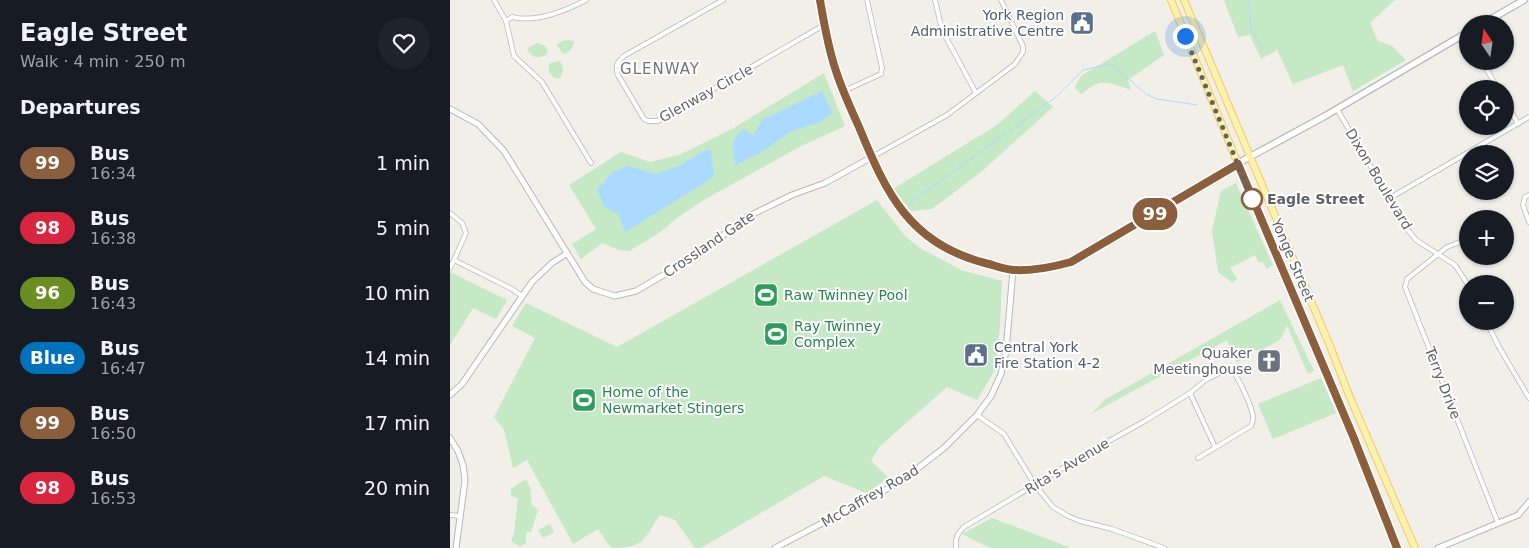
<!DOCTYPE html>
<meta charset="utf-8">
<style>
body{margin:0;font-family:"DejaVu Sans",sans-serif;background:#20242c;color:#f1f3f6;height:100vh;display:flex;flex-direction:column;font-size:19px;white-space:nowrap}
*{box-sizing:border-box;margin:0}
p{font-size:16px;color:#9ea1a6}
.icon{flex:none;width:28px;height:28px;fill:none;stroke:currentColor;stroke-width:2;stroke-linecap:round;stroke-linejoin:round}
.map{position:relative;flex:1;overflow:hidden}
.side{display:flex;flex-direction:column;background:#171b24;width:450px}
.side>*{flex:none}
.badge{padding:0 10px;border-radius:16px;font-size:18px;line-height:32px}
.needle{width:32px;rotate:347deg}
.controls{position:absolute;left:1009px;top:15px;display:grid;gap:10px}
.controls a{display:grid;place-items:center;width:55px;height:55px;border-radius:50%;background:#171b24;box-shadow:0 1px 4px #0004;font-size:25px}
.you{position:absolute;width:25px;height:25px;margin:-12px;border:4px solid #fff;border-radius:50%;background:#1a73e8;box-shadow:0 0 0 8px #1a73e833}
.map>.badge{position:absolute;translate:-50% -50%;box-shadow:0 0 0 2px #fff}
h2{padding:0 20px;font-size:19px;line-height:45px}
.round{display:grid;place-items:center;flex:none;width:52px;height:52px;border-radius:26px;background:#20242c}
.head{display:flex;align-items:center;justify-content:space-between;height:85px;padding:0 20px}
h1{font-size:24px;font-weight:800;line-height:38px}
ul{padding:0;list-style:none}
li{display:flex;align-items:center;gap:15px;height:65px;padding:0 20px}
li div{flex:1}
li b{display:block;font-size:19px}
li em{font-style:normal}
li .badge{min-width:55px;font-weight:700;text-align:center}
main{display:flex;flex:1;min-height:0}
.map>svg:first-child{display:block}
.green{fill:#c5e8c5}
.water{fill:#aadaff}
.lines{fill:none;stroke-linecap:round;stroke-linejoin:round}
.stream{stroke:#aadaff;stroke-width:1}
.minor-casing{stroke:#b5b8bc;stroke-width:5.5}
.tertiary-casing{stroke:#b5b8bc;stroke-width:7}
.secondary-casing{stroke:#b6babf;stroke-width:8}
.primary-casing{stroke:#f2c960;stroke-width:8}
.minor{stroke:#fff;stroke-width:4}
.tertiary{stroke:#fff;stroke-width:5}
.secondary{stroke:#fff;stroke-width:5.5}
.primary{stroke:#fff2af;stroke-width:6}
.line-casing{stroke:#fff;stroke-width:11}
.line{stroke:#8b5e3c;stroke-width:8}
.walk{stroke:#5f6368;stroke-width:5;stroke-dasharray:0 9}
.stop-dot{fill:#fff;stroke:#8b5e3c;stroke-width:2.5}
.labels{text-anchor:middle;dominant-baseline:central;stroke-width:4;stroke-linejoin:round;paint-order:stroke}
.service-label{font-size:14px;fill:#4e5e75;stroke:#fff;text-anchor:end}
.street-label{font-size:14px;fill:#5f6368;stroke:#fff}
.stop-label{font-size:14px;font-weight:bold;fill:#5f6368;stroke:#fff;text-anchor:start}
.leisure-label{font-size:14px;fill:#27864d;stroke:#fff;text-anchor:start}
.worship-label{font-size:14px;fill:#5b616d;stroke:#fff;text-anchor:end}
.neighbourhood-label{font-size:15px;letter-spacing:1px;fill:#70757a;stroke:#fff}
</style>
<main>
<section class="side">
<div class="head"><div><h1>Eagle Street</h1><p>Walk · 4 min · 250 m</p></div><a class="round"><svg class="icon" aria-label="heart" viewBox="0 0 24 24"><path d="M12 20l-8-8c-3-5 5-10 8-4 3-6 11-1 8 4z"/></svg></a></div>
<h2>Departures</h2>
<ul>
<li><span class="badge" style="background:#8b5e3c;color:#fff">99</span><div><b>Bus</b><p>16:34</p></div><em>1 min</em></li>
<li><span class="badge" style="background:#d7263d;color:#fff">98</span><div><b>Bus</b><p>16:38</p></div><em>5 min</em></li>
<li><span class="badge" style="background:#6b8e23;color:#fff">96</span><div><b>Bus</b><p>16:43</p></div><em>10 min</em></li>
<li><span class="badge" style="background:#0072bc;color:#fff">Blue</span><div><b>Bus</b><p>16:47</p></div><em>14 min</em></li>
<li><span class="badge" style="background:#8b5e3c;color:#fff">99</span><div><b>Bus</b><p>16:50</p></div><em>17 min</em></li>
<li><span class="badge" style="background:#d7263d;color:#fff">98</span><div><b>Bus</b><p>16:53</p></div><em>20 min</em></li>
</ul>
</section>
<div class="map">
<svg width="1079" height="548" viewBox="0 0 1079 548">
<rect width="100%" height="100%" fill="#f1efe8"/>
<!-- green -->
<g class="green">
<path d="M774,0H945L920,23L928,41L942,46L956,60L903,91L893,65L843,84L827,50L811,59L800,35L788,37Z"/>
<path d="M705,31L714,55L678,80L681,90C658,83 652,76 632,94L628,92L625,87L631,76Z"/>
<path d="M118,40L124,41C123,48 120,53 113,54L108,46L106,45L112,41Z"/>
<path d="M87,43L95,46L98,52L96,55C87,59 82,58 77,49Z"/>
<path d="M110,61C114,68 114,73 109,79L104,78C99,73 97,70 100,63Z"/>
<path d="M374,73L395,126L351,146L252,201L227,218L209,233L179,251L169,250L152,243L131,259L122,244L146,229L119,185L171,152L200,162L229,155L282,129Z"/>
<path d="M585,91L603,107L531,172L482,209L461,211L443,189L547,125Z"/>
<path d="M786,183L823,265L816,269L814,263L808,262L805,255L780,268L787,279L783,283L768,272L762,230L771,191Z"/>
<path d="M427,200L455,236L470,248L511,270L552,281L550,326L545,370L527,400L497,387L429,447L421,461L439,478L416,493L374,476L251,548H245L225,520L210,515C193,540 195,548 161,548L148,529L123,544L77,460L63,468L54,430L44,417L85,338L62,326L76,303L167,347Z"/>
<path d="M0,272L57,300L46,319L23,308L0,345Z"/>
<path d="M830,300L864,371L858,374L837,326L830,340L811,350H802L787,363L777,340L641,414L656,399Z"/>
<path d="M871,378L886,413L823,439L808,404Z"/>
<path d="M76,479L80,487L82,505L88,510L81,532H76V543L70,547L61,541L64,534L68,498L61,496V489Z"/>
<path d="M542,518L621,548H540L512,534Z"/>
<path d="M100,524L104,532L93,538L88,530Z"/>
</g>
<!-- water -->
<g class="water">
<path d="M372,91L383,113L368,123L342,131L310,153L286,165C282,150 280,139 294,129L303,136L312,120Z"/>
<path d="M255,150L261,151L264,175L256,182L175,232L169,215L154,206L147,189L164,171L179,166L206,174L229,166Z"/>
</g>
<g class="lines">
<!-- stream -->
<g class="stream">
<path d="M799,0L801,29L813,50"/>
<path d="M460,203L606,97L633,70L656,65L664,66L696,94L707,99L747,105"/>
</g>
<defs>
<g id="minor">
<path d="M44,0L56,21L64,56L92,82L141,163"/>
<path d="M273,0L174,56C167,62 165,66 168,75L194,119L198,121H208L374,25"/>
<path d="M485,0L492,30L526,93"/>
<path d="M56,21L62,17C86,23 115,11 136,0"/>
<path d="M1032,61L1048,89"/>
<path d="M394,91L431,74L432,68L417,0"/>
<path d="M1055,100L1068,124"/>
<path d="M887,109L958,230L966,240L1005,265L1018,285"/>
<path d="M422,157L497,115L565,64L573,52V46L551,0"/>
<path d="M1079,195L1075,197L1073,205L1079,222"/>
<path d="M940,198L1079,117"/>
<path d="M0,213L12,223L16,233L4,260L62,289L72,296"/>
<path d="M1013,241L997,247L957,279L955,287L1048,523"/>
<path d="M0,268L4,260"/>
<path d="M1036,321L1049,347L1079,398"/>
<path d="M740,393L765,447"/>
<path d="M527,415L554,434L585,485L603,507L618,516L630,521L662,529L714,548"/>
<path d="M0,515L10,516"/>
<path d="M506,548C505,538 507,534 514,527L650,446L695,421L740,393L757,379L780,368C787,374 803,408 803,418C803,422 803,422 801,426L748,458"/>
</g>
<g id="tertiary">
<path d="M0,109L28,124L54,151L135,282L143,289L165,296L186,291L244,257L297,217L342,195L375,183L422,157"/>
<path d="M0,395L12,384L82,282L102,263L116,254"/>
<path d="M0,438L8,451L13,465L15,480L6,548"/>
<path d="M325,548L450,482L494,448L527,415L541,396L551,374L556,351L563,270L582,269"/>
<path d="M988,548L1068,515L1079,502"/>
</g>
<g id="secondary">
<path d="M370,0L386,71L422,157L447,204L472,232L501,252L520,259L563,270"/>
<path d="M1032,24L1074,0"/>
<path d="M582,269H597L621,262L794,160L875,116L1018,32"/>
</g>
<g id="primary">
<path d="M721,0L822,247L903,436L947,548"/>
<path d="M734,0L880,346L899,395L965,548"/>
</g>
</defs>
<!-- minor casing -->
<use href="#minor" class="minor-casing"/>
<!-- tertiary casing -->
<use href="#tertiary" class="tertiary-casing"/>
<!-- secondary casing -->
<use href="#secondary" class="secondary-casing"/>
<!-- primary casing -->
<use href="#primary" class="primary-casing"/>
<!-- minor -->
<use href="#minor" class="minor"/>
<!-- tertiary -->
<use href="#tertiary" class="tertiary"/>
<!-- secondary -->
<use href="#secondary" class="secondary"/>
<!-- primary -->
<use href="#primary" class="primary"/>
</g>
<g class="lines">
<defs>
<path id="line" d="M370,0C374,23 378,48 386,71C392,90 401,109 409,127C436,193 460,244 535,263C544,265 555,270 565,270C584,271 603,267 621,262L788,164L903,436L947,548"/>
</defs>
<!-- line casing -->
<use href="#line" class="line-casing"/>
<!-- line -->
<use href="#line" class="line"/>
<!-- walk -->
<path class="walk" d="M735,36L802,199"/>
</g>
<!-- icons -->
<defs>
<symbol id="civic-square" viewBox="-11 -11 22 22"><rect x="-9" y="-9" width="18" height="18" rx="4" fill="#5c6f8a" stroke="#fff"/><path d="M-.6-6.5H3V-4.5H.6V-3L4-1V1h2V6H-6V1h2V-1L-.6-3ZM-1.2 2.5V6h2.4V2.5Z" fill="#fff"/></symbol>
<symbol id="stadium-square" viewBox="-11 -11 22 22"><rect x="-9" y="-9" width="18" height="18" rx="4" fill="#2e9e5b" stroke="#fff"/><path d="M0-5a6.5 5 0 1 0 0 10a6.5 5 0 1 0 0-10ZM-3.5-1.8h7v3.6h-7Z" fill="#fff"/></symbol>
<symbol id="church-square" viewBox="-11 -11 22 22"><rect x="-9" y="-9" width="18" height="18" rx="4" fill="#6b7280" stroke="#fff"/><path d="M-1.2-6h2.4v3.5h3.3v2.4h-3.3V6h-2.4V-.1h-3.3v-2.4h3.3Z" fill="#fff"/></symbol>
</defs>
<g fill-rule="evenodd">
<use href="#civic-square" x="618" y="9" width="28" height="28"/>
<use href="#stadium-square" x="302" y="281" width="28" height="28"/>
<use href="#stadium-square" x="312" y="320" width="28" height="28"/>
<use href="#civic-square" x="512" y="341" width="28" height="28"/>
<use href="#church-square" x="805" y="347" width="28" height="28"/>
<use href="#stadium-square" x="120" y="386" width="28" height="28"/>
</g>
<!-- markers -->
<circle class="stop-dot" cx="802" cy="199" r="10"/>
<g class="labels">
<!-- service labels -->
<g class="service-label">
<text x="614" y="15">York Region<tspan x="614" dy="16">Administrative Centre</tspan></text>
<text x="544" y="347" text-anchor="start">Central York<tspan x="544" dy="16">Fire Station 4-2</tspan></text>
</g>
<!-- street labels -->
<g class="street-label">
<text transform="translate(256 93) rotate(-29)">Glenway Circle</text>
<text transform="translate(929 179) rotate(59)">Dixon Boulevard</text>
<text transform="translate(259 244) rotate(-34)">Crossland Gate</text>
<text transform="translate(843 260) rotate(67)">Yonge Street</text>
<text transform="translate(993 383) rotate(69)">Terry Drive</text>
<text transform="translate(617 466) rotate(-31)">Rita's Avenue</text>
<text transform="translate(420 496) rotate(-30)">McCaffrey Road</text>
</g>
<!-- stop labels -->
<g class="stop-label">
<text x="817" y="199">Eagle Street</text>
</g>
<!-- leisure labels -->
<g class="leisure-label">
<text x="334" y="295">Raw Twinney Pool</text>
<text x="344" y="326">Ray Twinney<tspan x="344" dy="16">Complex</tspan></text>
<text x="152" y="392">Home of the<tspan x="152" dy="16">Newmarket Stingers</tspan></text>
</g>
<!-- worship labels -->
<g class="worship-label">
<text x="802" y="353">Quaker<tspan x="802" dy="16">Meetinghouse</tspan></text>
</g>
<!-- neighbourhood labels -->
<g class="neighbourhood-label">
<text x="210" y="69">GLENWAY</text>
</g>
</g>
</svg>
<div class="controls">
<a><svg class="needle" viewBox="-14 -14 28 28"><path d="M0-13l5 13h-10z" fill="#e53935"/><path d="M0 13l5-13h-10z" fill="#9ea1a6"/></svg></a>
<a><svg class="icon" aria-label="locate" viewBox="0 0 24 24"><circle cx="12" cy="12" r="6"/><path d="M12 2v4M12 18v4M2 12h4M18 12h4"/></svg></a>
<a><svg class="icon" aria-label="layers" viewBox="0 0 24 24"><path d="M12 4l9 5-9 5-9-5zM3 14l9 5 9-5"/></svg></a>
<a>+</a>
<a>−</a>
</div>
<div class="you" style="left:735px;top:36px"></div>
<b class="badge" style="left:705px;top:214px;background:#8b5e3c;color:#fff">99</b>
</div>
</main>
